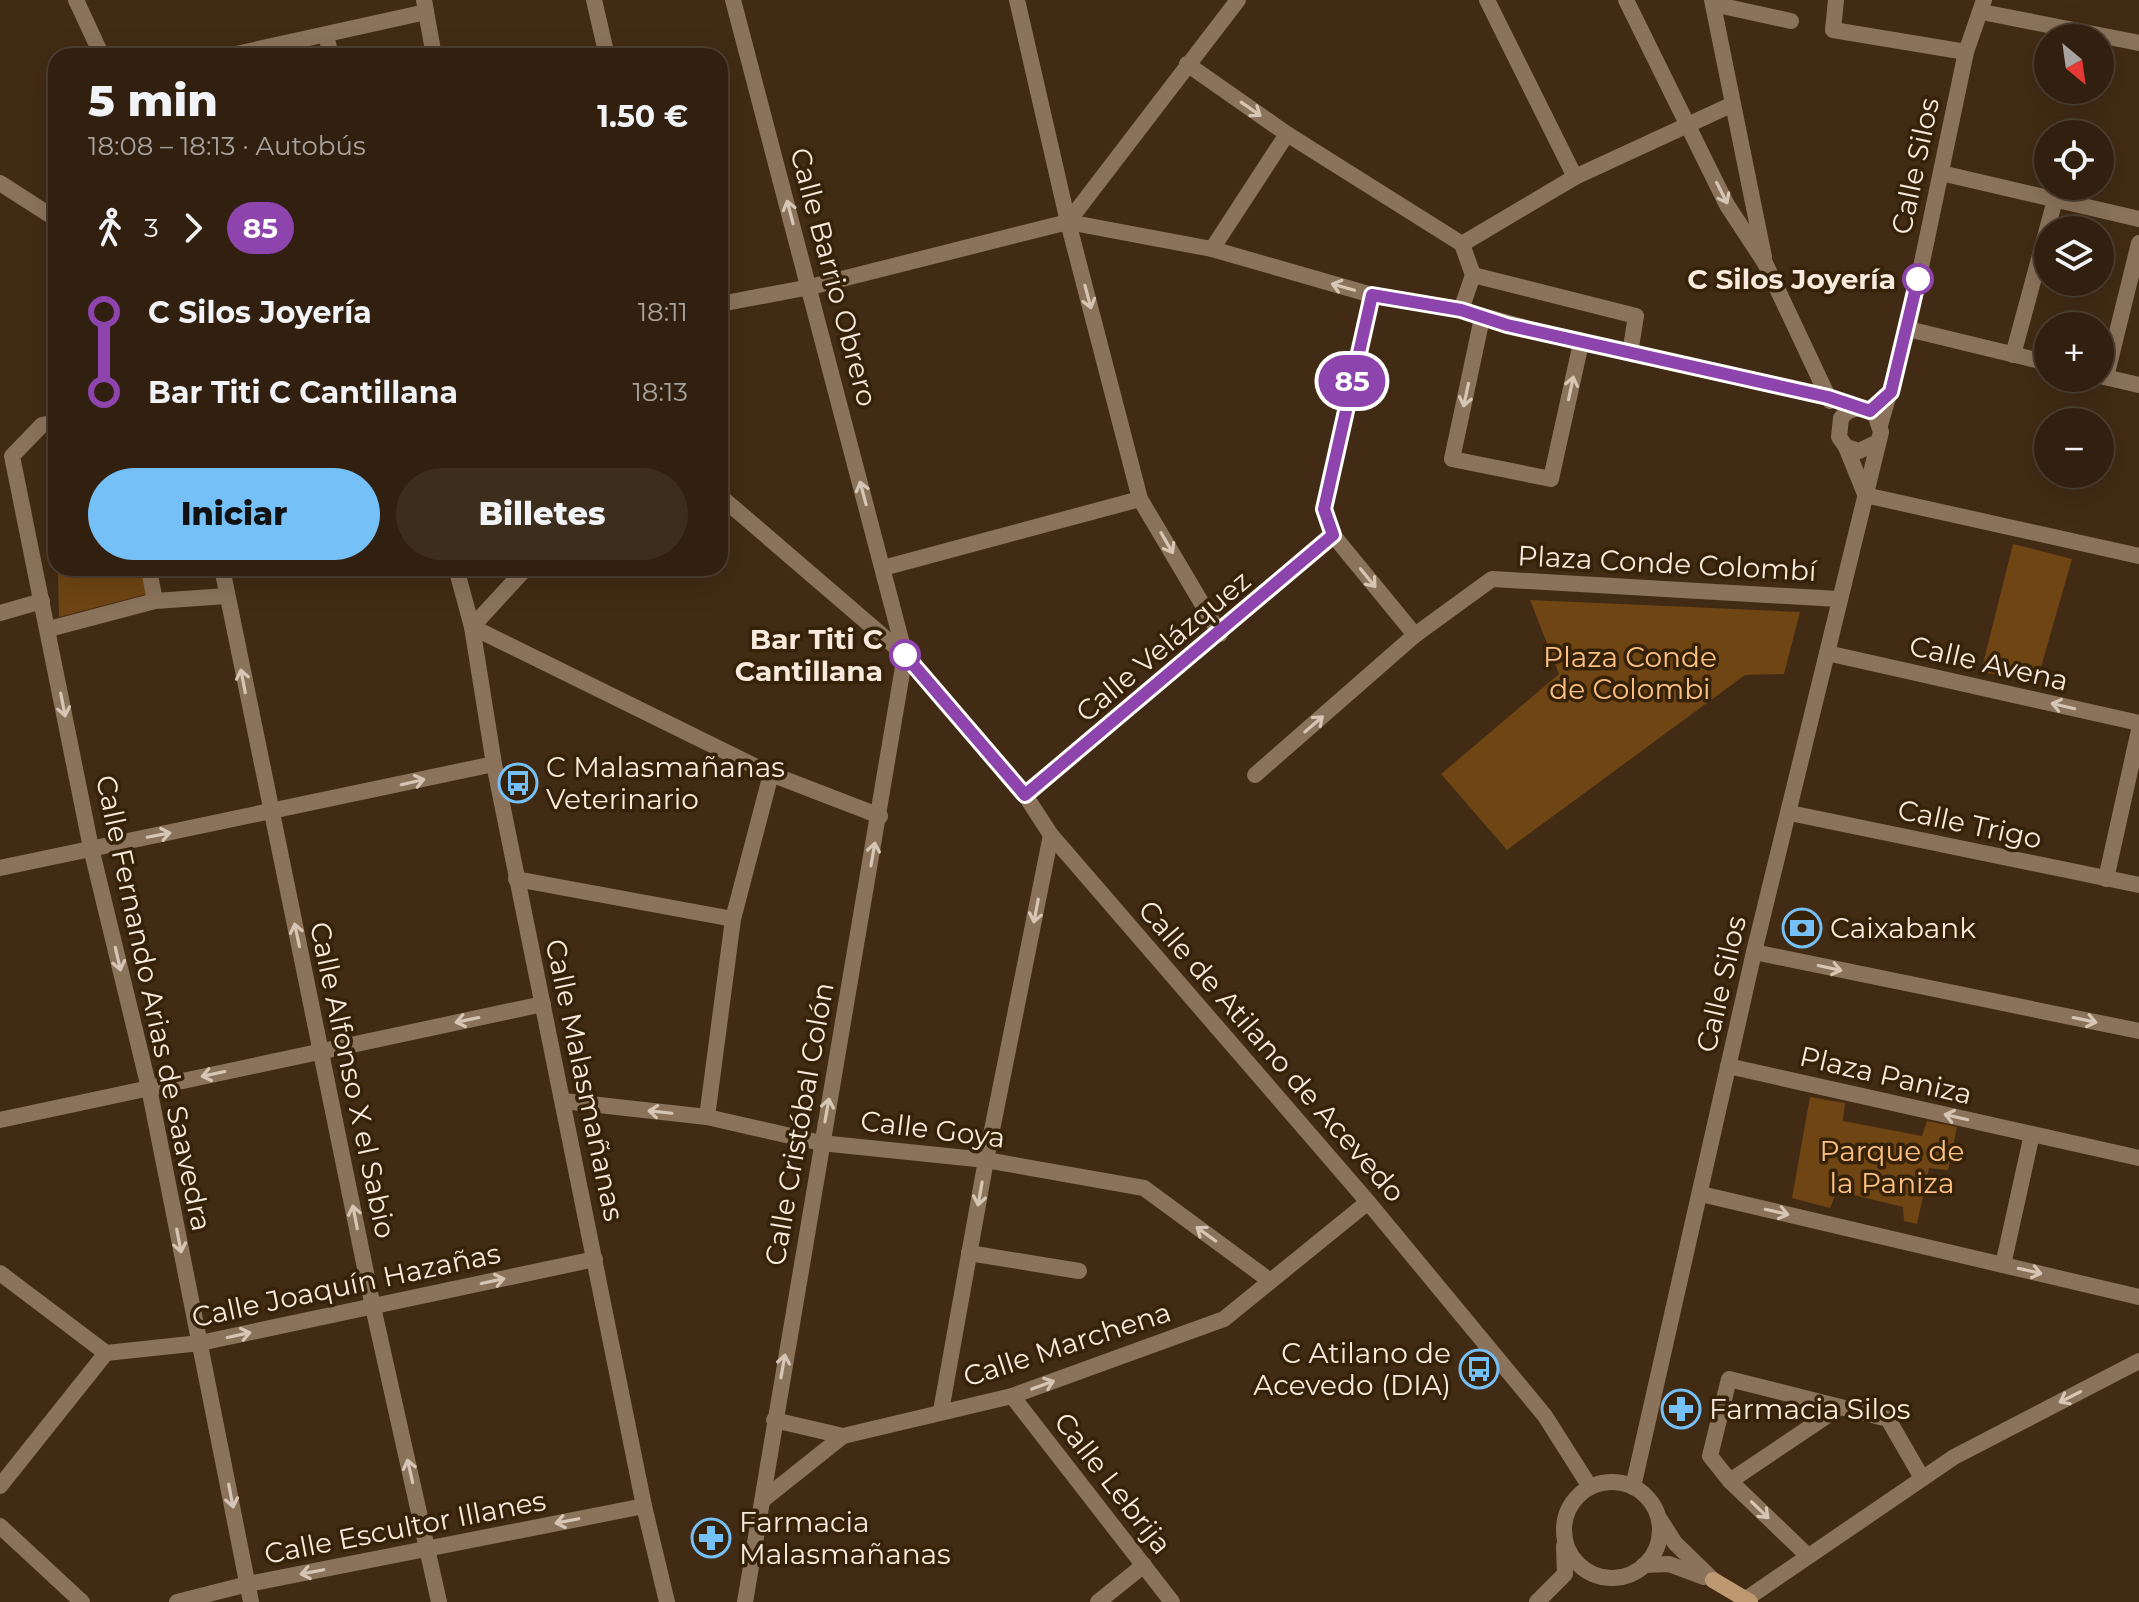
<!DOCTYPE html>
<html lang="es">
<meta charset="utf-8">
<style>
body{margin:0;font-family:Montserrat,sans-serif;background:#3d2d1d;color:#f1f3f6;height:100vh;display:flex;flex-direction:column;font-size:30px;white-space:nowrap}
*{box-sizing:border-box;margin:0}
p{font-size:26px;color:#a8a39e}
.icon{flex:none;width:44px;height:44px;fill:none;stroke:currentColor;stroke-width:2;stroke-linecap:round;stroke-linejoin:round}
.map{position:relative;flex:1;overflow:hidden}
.sheet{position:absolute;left:48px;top:48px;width:680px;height:528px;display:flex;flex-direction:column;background:#31200f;border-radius:24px;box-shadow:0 8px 32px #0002,0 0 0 2px #4c3e2f}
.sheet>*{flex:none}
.badge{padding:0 16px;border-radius:26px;font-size:28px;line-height:52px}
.needle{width:52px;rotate:151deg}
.tools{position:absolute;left:2034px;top:24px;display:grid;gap:16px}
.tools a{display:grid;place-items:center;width:80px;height:80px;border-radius:50%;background:#31200f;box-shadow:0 8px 32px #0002,0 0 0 2px #4c3e2f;font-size:40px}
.map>.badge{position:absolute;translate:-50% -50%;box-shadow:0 0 0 4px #fff}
.legs{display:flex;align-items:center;gap:12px;height:88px;padding:0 40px;font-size:26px}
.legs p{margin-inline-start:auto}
.summary{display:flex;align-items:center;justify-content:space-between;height:136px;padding:0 40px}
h1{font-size:44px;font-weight:800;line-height:60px}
.button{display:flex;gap:16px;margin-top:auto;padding:16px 40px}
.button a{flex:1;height:92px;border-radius:48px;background:#75c0f6;color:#111;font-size:32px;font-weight:800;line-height:92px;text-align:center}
.button a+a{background:#3d2d1d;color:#f1f3f6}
ul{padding:0 40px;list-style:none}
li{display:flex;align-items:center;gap:28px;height:80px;font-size:30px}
li i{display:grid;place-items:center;width:12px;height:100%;margin:0 10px;background:currentColor}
li i::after{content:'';width:20px;height:20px;margin:-10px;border:6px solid;border-radius:50%;background:#31200f}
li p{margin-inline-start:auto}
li:first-child i{background:linear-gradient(#0000 50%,currentColor 0)}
li:last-child i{background:linear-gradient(currentColor 50%,#0000 0)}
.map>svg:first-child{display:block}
.green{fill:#6e4513}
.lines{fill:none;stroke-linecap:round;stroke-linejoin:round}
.street{stroke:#8b735b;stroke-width:16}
.secondary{stroke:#be9871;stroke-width:16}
.oneway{stroke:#d7c6b5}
.line-1-casing{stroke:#fff;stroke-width:18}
.line-1{stroke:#8e44ad;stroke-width:12}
.stop-1-dot{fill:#fff;stroke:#8e44ad;stroke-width:4}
.labels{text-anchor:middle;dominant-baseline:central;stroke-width:7;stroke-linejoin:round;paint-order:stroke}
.street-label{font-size:28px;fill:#f8eadc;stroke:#362109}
.stop-label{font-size:28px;font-weight:bold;fill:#f8eadc;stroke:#362109;text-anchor:end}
.park-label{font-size:28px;fill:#fdc081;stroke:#362109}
.poi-label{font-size:28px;fill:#f8eadc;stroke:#362109;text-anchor:start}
</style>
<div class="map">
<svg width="2139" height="1602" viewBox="0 0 2139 1602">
<rect width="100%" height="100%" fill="#412b14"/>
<!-- green -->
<g class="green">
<path d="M2013,544L2072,559L2037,681L1981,672Z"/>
<path d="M89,568H143L147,594L59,617L58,574Z"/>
<path d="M1530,600L1800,612L1784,674L1745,675L1507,850L1441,774L1559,674Z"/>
<path d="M1810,1097L1845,1103L1843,1121L1922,1136L1927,1121L1957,1127L1948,1170L1929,1168L1917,1224L1904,1221L1903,1207L1837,1191L1830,1208L1792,1198Z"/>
</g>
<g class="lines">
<!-- street -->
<g class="street">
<path d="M76,0L102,56"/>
<path d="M424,0L434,56"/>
<path d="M594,0L607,56"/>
<path d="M733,0L905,655L745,1602"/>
<path d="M1017,0L1068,222L1140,499L1220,634"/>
<path d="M1487,0L1575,177"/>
<path d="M1626,0L1727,205L1765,263L1830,401"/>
<path d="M1712,0L1764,257"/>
<path d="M1836,0L1833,30L1966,52"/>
<path d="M1713,4L1791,21"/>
<path d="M1982,12L2139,43"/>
<path d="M326,35L331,56"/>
<path d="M227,56L426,12"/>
<path d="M1187,64L1287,134L1462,244L1473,275"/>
<path d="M1941,173L2139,219"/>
<path d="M0,183L56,219"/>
<path d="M1068,222L1238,0"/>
<path d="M1462,244L1575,177L1731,105"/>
<path d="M1212,249L1287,134"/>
<path d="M1372,295L1324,509L1333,535L1415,635"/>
<path d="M720,304L810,287L1068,222L1212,249L1372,295L1461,310L1581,343L1828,397L1855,409"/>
<path d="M1461,310L1473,275L1636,316L1630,353"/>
<path d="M1482,318L1452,459L1551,479L1581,343"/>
<path d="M1908,329L2048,363"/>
<path d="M2013,355L2055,200"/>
<path d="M2100,376L2139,385"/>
<path d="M2106,377L2139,243"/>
<path d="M56,422L42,425L12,456L91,848L149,1088L251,1602"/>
<path d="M1880,425L1908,329L1966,52L1984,0"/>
<path d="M1846,447L1865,494"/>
<path d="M1865,495L2139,556"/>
<path d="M720,496L905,655L1025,795L1051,835L1368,1202L1545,1416L1590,1487"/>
<path d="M222,568L373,1307L439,1602"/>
<path d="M456,568L472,627L494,764L644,1506L667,1602"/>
<path d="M883,568L1140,499"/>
<path d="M155,601L149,570L157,568"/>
<path d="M0,613L42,601"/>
<path d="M472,627L771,774L880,816"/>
<path d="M472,627L526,568"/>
<path d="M49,629L155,601L226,596"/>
<path d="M1827,653L2139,723"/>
<path d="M1255,775L1415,635L1492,579L1838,599"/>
<path d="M1025,795L1333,535"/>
<path d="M1790,813L2139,885"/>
<path d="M0,868L494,764"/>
<path d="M516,879L733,919"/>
<path d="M2106,879L2139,730"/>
<path d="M1754,952L2139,1031"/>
<path d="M1728,1066L2139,1158"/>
<path d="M563,1101L707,1117L821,1143L986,1160L1144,1188L1269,1280"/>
<path d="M707,1117L733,919L771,774"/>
<path d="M0,1120L543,1004"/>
<path d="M1701,1194L2139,1297"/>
<path d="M969,1253L1079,1271"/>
<path d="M2003,1265L2032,1134"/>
<path d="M0,1273L106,1353"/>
<path d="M106,1353L200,1343L595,1259"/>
<path d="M1012,1396L1172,1602"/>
<path d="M941,1411L986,1160L1051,835"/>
<path d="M774,1420L843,1436"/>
<path d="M1730,1481L1840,1407"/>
<circle cx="1612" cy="1530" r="48"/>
<path d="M0,1486L106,1353"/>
<path d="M1633,1487L1754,952L1881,432L1875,414C1863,406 1850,407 1841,418L1839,437L1846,447L1859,451L1876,443"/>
<path d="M764,1499L843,1436L1012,1396L1224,1319L1368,1202"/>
<path d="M1659,1518L1675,1543L1713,1580"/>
<path d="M0,1526L82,1602"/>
<path d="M1807,1555L1730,1481L1710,1456L1729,1379L1888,1419L1922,1478"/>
<path d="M1644,1565L1669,1564L1704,1577"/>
<path d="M1746,1599L1954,1457L2139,1361"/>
<path d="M177,1602L248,1584L644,1506"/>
<path d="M1098,1602L1144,1565"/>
<path d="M1537,1602L1565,1574L1564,1546"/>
</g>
<!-- secondary -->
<path class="secondary" d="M1713,1580L1750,1602"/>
</g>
<!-- one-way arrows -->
<defs><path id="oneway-shaft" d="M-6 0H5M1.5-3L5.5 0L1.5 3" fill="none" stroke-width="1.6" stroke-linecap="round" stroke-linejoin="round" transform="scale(2)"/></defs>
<g class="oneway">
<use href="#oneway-shaft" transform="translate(1251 109) rotate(35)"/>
<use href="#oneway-shaft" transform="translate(1722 193) rotate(63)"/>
<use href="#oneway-shaft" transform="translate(790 212) rotate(-105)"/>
<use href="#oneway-shaft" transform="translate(1343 287) rotate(-164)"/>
<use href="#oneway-shaft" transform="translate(1088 297) rotate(75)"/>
<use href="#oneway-shaft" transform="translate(1571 388) rotate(-78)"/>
<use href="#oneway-shaft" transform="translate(1466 395) rotate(102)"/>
<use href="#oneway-shaft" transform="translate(863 493) rotate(-105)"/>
<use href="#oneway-shaft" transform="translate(1167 543) rotate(60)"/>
<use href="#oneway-shaft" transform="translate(1368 578) rotate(51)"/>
<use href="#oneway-shaft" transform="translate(243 681) rotate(-101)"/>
<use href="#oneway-shaft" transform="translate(63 705) rotate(79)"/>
<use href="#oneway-shaft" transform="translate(2063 706) rotate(-167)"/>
<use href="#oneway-shaft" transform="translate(1314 724) rotate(-41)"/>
<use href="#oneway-shaft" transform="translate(413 782) rotate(-13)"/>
<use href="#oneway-shaft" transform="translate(159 835) rotate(-11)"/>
<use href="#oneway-shaft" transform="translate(873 854) rotate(-80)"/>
<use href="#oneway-shaft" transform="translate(1036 911) rotate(101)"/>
<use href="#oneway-shaft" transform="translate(297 935) rotate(-102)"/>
<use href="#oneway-shaft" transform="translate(118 959) rotate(77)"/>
<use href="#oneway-shaft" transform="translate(1830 968) rotate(12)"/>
<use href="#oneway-shaft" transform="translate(467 1020) rotate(168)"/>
<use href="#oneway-shaft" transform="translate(2085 1020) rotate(12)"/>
<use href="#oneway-shaft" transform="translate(213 1074) rotate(168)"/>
<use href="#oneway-shaft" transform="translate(827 1110) rotate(-80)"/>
<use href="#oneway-shaft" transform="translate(660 1112) rotate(-174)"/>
<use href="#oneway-shaft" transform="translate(1956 1117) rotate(-167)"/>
<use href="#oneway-shaft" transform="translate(980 1194) rotate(100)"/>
<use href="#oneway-shaft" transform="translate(1777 1212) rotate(13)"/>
<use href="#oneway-shaft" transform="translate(355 1217) rotate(-101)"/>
<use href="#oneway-shaft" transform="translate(1206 1234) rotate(-144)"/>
<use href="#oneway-shaft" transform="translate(179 1241) rotate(79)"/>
<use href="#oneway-shaft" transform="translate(2030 1271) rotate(13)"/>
<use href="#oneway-shaft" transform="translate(493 1281) rotate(-12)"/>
<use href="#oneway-shaft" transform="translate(239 1335) rotate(-12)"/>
<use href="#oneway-shaft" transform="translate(783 1366) rotate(-80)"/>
<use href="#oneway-shaft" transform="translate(1043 1385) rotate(-20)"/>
<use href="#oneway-shaft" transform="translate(2070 1397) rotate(153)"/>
<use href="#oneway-shaft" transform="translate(410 1471) rotate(-103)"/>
<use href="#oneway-shaft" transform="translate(231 1496) rotate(79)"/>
<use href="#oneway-shaft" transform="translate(1760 1510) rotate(44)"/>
<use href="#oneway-shaft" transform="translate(567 1521) rotate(169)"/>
<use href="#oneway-shaft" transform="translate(312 1572) rotate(169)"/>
</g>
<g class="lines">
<defs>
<path id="line-1" d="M905,655L1025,795L1333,535L1324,509L1372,295L1461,310L1507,325L1828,397L1870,411L1891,392L1918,279"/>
</defs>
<!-- line-1 casing -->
<use href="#line-1" class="line-1-casing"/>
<!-- line-1 -->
<use href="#line-1" class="line-1"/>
</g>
<!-- icons -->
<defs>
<symbol id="bus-ring" viewBox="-11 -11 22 22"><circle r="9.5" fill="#362109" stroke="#75c0f6" stroke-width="1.5"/><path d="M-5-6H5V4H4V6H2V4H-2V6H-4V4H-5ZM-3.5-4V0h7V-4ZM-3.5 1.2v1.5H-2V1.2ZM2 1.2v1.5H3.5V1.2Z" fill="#75c0f6"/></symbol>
<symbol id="bank-ring" viewBox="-11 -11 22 22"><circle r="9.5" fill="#362109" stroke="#75c0f6" stroke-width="1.5"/><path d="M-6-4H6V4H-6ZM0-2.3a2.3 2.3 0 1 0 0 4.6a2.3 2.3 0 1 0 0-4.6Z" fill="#75c0f6"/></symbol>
<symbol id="pharmacy-ring" viewBox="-11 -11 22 22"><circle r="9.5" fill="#362109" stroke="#75c0f6" stroke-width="1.5"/><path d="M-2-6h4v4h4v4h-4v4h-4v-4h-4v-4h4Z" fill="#75c0f6"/></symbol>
</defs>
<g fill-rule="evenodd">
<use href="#bus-ring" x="496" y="761" width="44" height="44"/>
<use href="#bank-ring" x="1780" y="906" width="44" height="44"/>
<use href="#bus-ring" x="1457" y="1347" width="44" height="44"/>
<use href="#pharmacy-ring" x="1659" y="1387" width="44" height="44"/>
<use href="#pharmacy-ring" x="689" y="1516" width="44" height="44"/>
</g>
<!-- markers -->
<g class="stop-1-dot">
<circle cx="1918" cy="279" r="14"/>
<circle cx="905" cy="655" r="14"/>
</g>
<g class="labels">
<!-- street labels -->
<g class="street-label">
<text transform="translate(1915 166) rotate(-78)">Calle Silos</text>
<text transform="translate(834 277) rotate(75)">Calle Barrio Obrero</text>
<text transform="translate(1667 563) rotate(3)">Plaza Conde Colombí</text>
<text transform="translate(1163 646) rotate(-40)">Calle Velázquez</text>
<text transform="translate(1989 663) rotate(13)">Calle Avena</text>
<text transform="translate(1970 824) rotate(12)">Calle Trigo</text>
<text transform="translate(1721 984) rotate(-77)">Calle Silos</text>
<text transform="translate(154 1003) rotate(78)">Calle Fernando Arias de Saavedra</text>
<text transform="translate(1272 1051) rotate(49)">Calle de Atilano de Acevedo</text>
<text transform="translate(1886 1075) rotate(13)">Plaza Paniza</text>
<text transform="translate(353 1080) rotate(78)">Calle Alfonso X el Sabio</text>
<text transform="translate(585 1080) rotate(78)">Calle Malasmañanas</text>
<text transform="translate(799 1124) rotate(-80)">Calle Cristóbal Colón</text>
<text transform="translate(933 1129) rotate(7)">Calle Goya</text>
<text transform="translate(346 1285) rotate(-12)">Calle Joaquín Hazañas</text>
<text transform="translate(1067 1344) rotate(-18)">Calle Marchena</text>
<text transform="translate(1113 1483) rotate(52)">Calle Lebrija</text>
<text transform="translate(405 1527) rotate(-11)">Calle Escultor Illanes</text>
</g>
<!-- stop labels -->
<g class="stop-label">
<text x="1896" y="279">C Silos Joyería</text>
<text x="883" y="639">Bar Titi C<tspan x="883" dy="32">Cantillana</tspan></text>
</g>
<!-- park labels -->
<g class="park-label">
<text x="1630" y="657">Plaza Conde<tspan x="1630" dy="32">de Colombi</tspan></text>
<text x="1892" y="1151">Parque de<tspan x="1892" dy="32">la Paniza</tspan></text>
</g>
<!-- poi labels -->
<g class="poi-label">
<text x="546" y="767">C Malasmañanas<tspan x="546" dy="32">Veterinario</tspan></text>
<text x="1830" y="928">Caixabank</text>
<text x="1451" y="1353" text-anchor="end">C Atilano de<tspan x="1451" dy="32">Acevedo (DIA)</tspan></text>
<text x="1709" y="1409">Farmacia Silos</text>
<text x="739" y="1522">Farmacia<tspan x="739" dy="32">Malasmañanas</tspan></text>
</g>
</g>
</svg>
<div class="tools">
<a><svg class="needle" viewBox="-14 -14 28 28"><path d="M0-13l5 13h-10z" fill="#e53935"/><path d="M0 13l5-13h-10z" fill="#a8a39e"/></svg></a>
<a><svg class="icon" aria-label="locate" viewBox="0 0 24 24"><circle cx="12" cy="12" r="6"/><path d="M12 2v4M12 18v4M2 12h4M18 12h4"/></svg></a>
<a><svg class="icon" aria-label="layers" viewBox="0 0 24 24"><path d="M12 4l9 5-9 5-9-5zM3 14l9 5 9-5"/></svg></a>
<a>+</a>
<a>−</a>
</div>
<b class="badge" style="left:1352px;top:381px;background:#8e44ad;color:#fff">85</b>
<section class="sheet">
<div class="summary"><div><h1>5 min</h1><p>18:08 – 18:13 · Autobús</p></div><b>1.50 €</b></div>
<div class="legs"><svg class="icon" aria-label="walk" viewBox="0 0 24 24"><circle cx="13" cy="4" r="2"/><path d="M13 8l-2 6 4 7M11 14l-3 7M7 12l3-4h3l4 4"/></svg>3<svg class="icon" aria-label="forward" viewBox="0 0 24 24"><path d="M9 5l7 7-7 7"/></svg><b class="badge" style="background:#8e44ad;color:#fff">85</b></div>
<ul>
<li><i style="color:#8e44ad"></i><b>C Silos Joyería</b><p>18:11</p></li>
<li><i style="color:#8e44ad"></i><b>Bar Titi C Cantillana</b><p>18:13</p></li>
</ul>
<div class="button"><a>Iniciar</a><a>Billetes</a></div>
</section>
</div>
